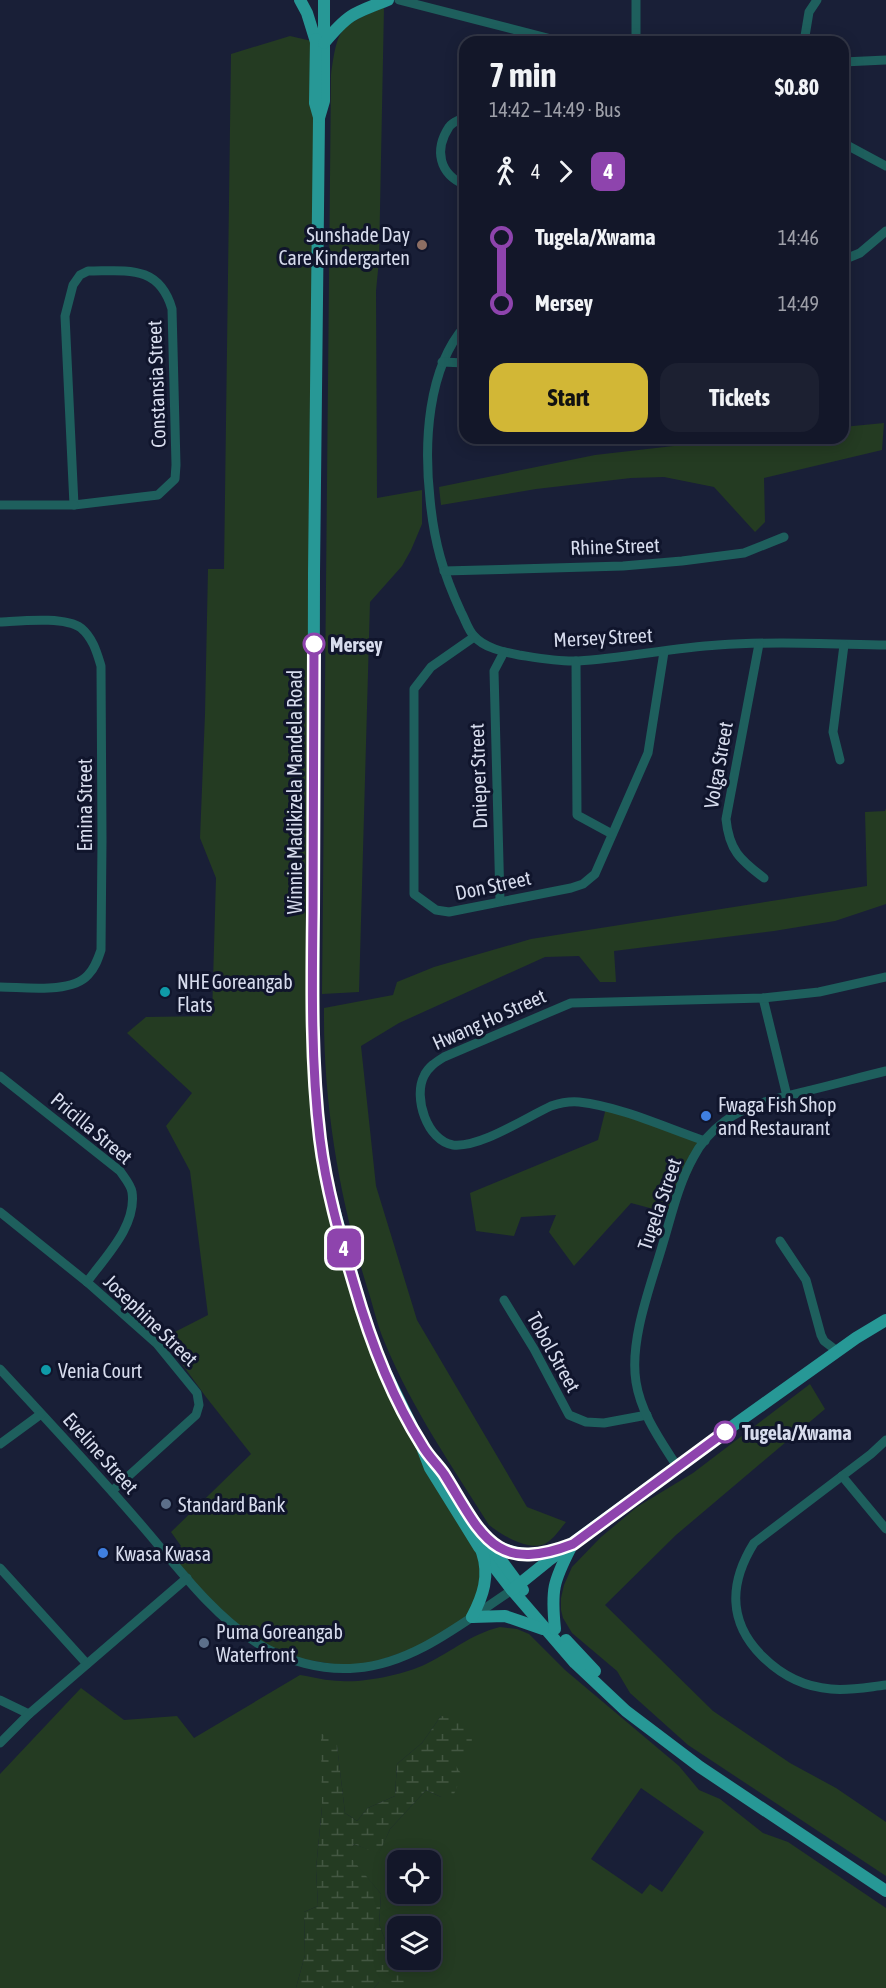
<!DOCTYPE html>
<meta charset="utf-8">
<style>
body{margin:0;font-family:"Asap Condensed",sans-serif;background:#1c2031;color:#f1f3f6;height:100vh;display:flex;flex-direction:column;font-size:22px;white-space:nowrap}
*{box-sizing:border-box;margin:0}
p{font-size:20px;color:#9d9fa8}
.icon{flex:none;width:33px;height:33px;fill:none;stroke:currentColor;stroke-width:2;stroke-linecap:round;stroke-linejoin:round}
.map{position:relative;flex:1;overflow:hidden}
.details{position:absolute;left:459px;top:36px;width:390px;height:408px;display:flex;flex-direction:column;background:#131729;border-radius:18px;box-shadow:0 3px 15px #0003,0 0 0 2px #323646}
.details>*{flex:none}
.badge{padding:0 12px;border-radius:9px;font-size:21px;line-height:39px}
.fabs{position:absolute;left:387px;top:1850px;display:grid;gap:12px}
.fabs a{display:grid;place-items:center;width:54px;height:54px;border-radius:12px;background:#131729;box-shadow:0 3px 15px #0003,0 0 0 2px #323646;font-size:30px}
.map>.badge{position:absolute;translate:-50% -50%;box-shadow:0 0 0 3px #fff}
.legs{display:flex;align-items:center;gap:9px;height:66px;padding:0 30px;font-size:20px}
.legs p{margin-inline-start:auto}
.headline{display:flex;align-items:center;justify-content:space-between;height:102px;padding:0 30px}
h1{font-size:33px;font-weight:700;line-height:45px}
.primary-button{display:flex;gap:12px;margin-top:auto;padding:12px 30px}
.primary-button a{flex:1;height:69px;border-radius:18px;background:#d2b736;color:#111;font-size:24px;font-weight:700;line-height:69px;text-align:center}
.primary-button a+a{background:#1c2031;color:#f1f3f6}
ul{padding:0 30px;list-style:none}
li{display:flex;align-items:center;gap:21px;height:66px;font-size:22px}
li i{display:grid;place-items:center;width:9px;height:100%;margin:0 8px;background:currentColor}
li i::after{content:'';width:15px;height:15px;margin:-8px;border:4px solid;border-radius:50%;background:#131729}
li p{margin-inline-start:auto}
li:first-child i{background:linear-gradient(#0000 50%,currentColor 0)}
li:last-child i{background:linear-gradient(currentColor 50%,#0000 0)}
.map>svg:first-child{display:block}
.grass{fill:#243b22;fill-rule:evenodd}
.wetland{fill:url(#wetland-marsh)}
.lines{fill:none;stroke-linecap:round;stroke-linejoin:round}
.minor{stroke:#1e5f5d;stroke-width:9}
.major{stroke:#279896;stroke-width:12}
.line-1-casing{stroke:#fff;stroke-width:14}
.line-1{stroke:#8e44ad;stroke-width:9}
.education-dot{fill:#8d6e63;stroke:#10152c;stroke-width:2}
.stop-1-dot{fill:#fff;stroke:#8e44ad;stroke-width:3}
.culture-dot{fill:#0f9aa8;stroke:#10152c;stroke-width:2}
.shop-dot{fill:#3f7fe0;stroke:#10152c;stroke-width:2}
.service-dot{fill:#5c6f8a;stroke:#10152c;stroke-width:2}
.labels{text-anchor:middle;dominant-baseline:central;stroke-width:6;stroke-linejoin:round;paint-order:stroke}
.poi-label{font-size:20px;fill:#d7dced;stroke:#10152c;text-anchor:start}
.street-label{font-size:20px;fill:#d7dced;stroke:#10152c}
.stop-label{font-size:20px;font-weight:bold;fill:#d7dced;stroke:#10152c;text-anchor:start}
</style>
<div class="map">
<svg width="886" height="1988" viewBox="0 0 886 1988">
<defs>
<pattern id="wetland-marsh" width="20" height="14" patternUnits="userSpaceOnUse" patternTransform="scale(1.5)"><rect width="20" height="14" fill="#243b22"/><path d="M1 5h8M5 5V1M11 12h8M15 12V8" fill="none" stroke="#435742"/></pattern>
</defs>
<rect width="100%" height="100%" fill="#191f37"/>
<!-- grass -->
<g class="grass">
<path d="M384,7L379,260L376,291L377,498L422,490V524L411,550L402,566L370,602L359,992L322,994L331,75C338,26 339,27 384,7Z"/>
<path d="M290,36L316,42L314,604L320,1140L364,1318L485,1567L472,1617L435,1641L357,1668L284,1656L225,1617L170,1557L181,1546L171,1532L251,1454L206,1397L163,1338L208,1315L190,1171L166,1126L192,1093L127,1033L146,1017L212,1016L216,878L200,838L205,714L208,569H224L231,54Z"/>
<path d="M884,423L882,450L764,478L765,522L755,532L714,487L664,477L631,478L536,489L441,505L439,487L595,455L743,438H843V427Z"/>
<path d="M886,808V904L835,921L774,931L614,951L616,982H600L579,956L545,957L399,1023L361,1046L376,1186L417,1320L527,1507L566,1522C560,1529 552,1542 542,1545C526,1549 501,1535 489,1525C452,1466 412,1409 385,1343C377,1325 373,1305 367,1287C339,1197 323,1102 324,1008L393,995L397,982L434,967L531,939L867,886L865,812L885,811Z"/>
<path d="M606,1108L705,1141L672,1214L631,1203L574,1266L549,1232L556,1215L521,1217L514,1236L476,1231L470,1193L598,1140Z"/>
<path d="M810,1384L825,1409L676,1535L605,1605L713,1711L790,1763L836,1788L886,1822V1876L688,1745L630,1693L617,1671L572,1633L563,1618L561,1610V1598L564,1585L572,1567L601,1537L637,1507L693,1473Z"/>
<path d="M500,1627L517,1629L529,1634L565,1670L679,1766L699,1790L720,1799L763,1833L788,1842L886,1908V1988H374L379,1982L416,1959H430V1926H398L397,1952L389,1950L379,1924L381,1894L347,1854L354,1844L379,1853L390,1829L426,1790L441,1797L454,1763L441,1716L422,1743L397,1764L395,1796L368,1808L357,1821L345,1813L337,1746L322,1807L316,1869L318,1906L304,1912L305,1955L296,1988H0V1774L81,1688L124,1720L177,1716L194,1738L300,1675C313,1677 327,1681 341,1681C364,1683 406,1674 426,1664C453,1651 471,1634 500,1627ZM641,1788L704,1832L662,1892L650,1884L642,1894L591,1859ZM398,1860H430V1893H398Z"/>
</g>
<!-- wetland -->
<path class="wetland" d="M441,1716L460,1719L472,1740L464,1760L454,1763L462,1775L454,1794L441,1797L426,1790L390,1829L379,1854L354,1844L348,1854L381,1894L379,1924L389,1950L397,1952L398,1959H416L427,1969L416,1983L379,1982L374,1988H296L305,1955L304,1912L318,1906L316,1869L322,1807L321,1733L337,1745L345,1813L357,1821L368,1808L395,1796L397,1764L422,1743Z"/>
<g class="lines">
<!-- minor -->
<g class="minor">
<path d="M399,0L563,42"/>
<path d="M636,42V0"/>
<path d="M804,42L809,12L817,0"/>
<path d="M843,62L886,60"/>
<path d="M465,117C460,120 452,122 449,127C434,150 439,174 465,185"/>
<path d="M843,143L886,166"/>
<path d="M843,260L860,253L886,231"/>
<path d="M88,271C126,271 159,264 172,309L176,465L175,479L158,495L74,505L65,316L73,285L80,275Z"/>
<path d="M465,326C427,369 424,444 430,499C434,542 443,573 461,612C465,619 468,630 474,636C484,648 504,652 519,655C538,658 559,662 578,661C625,658 671,648 718,645C773,641 830,644 886,645"/>
<path d="M442,362L465,363"/>
<path d="M0,505H74"/>
<path d="M444,571L623,566L682,561L744,553L784,537"/>
<path d="M0,622C20,621 65,616 81,628C93,638 97,653 101,666L102,840L101,950C98,959 95,968 88,975C71,994 24,987 0,987"/>
<path d="M474,637L431,667L414,689V894L436,910L449,912L571,888L583,884L595,874L648,753L664,652"/>
<path d="M759,644L726,819C729,850 740,860 764,878"/>
<path d="M576,661L577,815L612,834"/>
<path d="M840,760L833,732L844,645"/>
<path d="M500,901L494,671L504,652"/>
<path d="M763,998L787,1096"/>
<path d="M0,1076L120,1171C124,1177 131,1185 132,1192C137,1226 105,1257 87,1282"/>
<path d="M705,1141C664,1127 622,1107 579,1102C569,1101 560,1103 551,1106C525,1118 480,1148 453,1145C427,1141 413,1097 424,1076C428,1067 436,1062 444,1057L571,1003L763,998L819,992L886,977"/>
<path d="M0,1212L87,1282L157,1344L197,1393L199,1405L196,1415L112,1491"/>
<path d="M780,1241L806,1280L821,1335L824,1341L837,1351"/>
<path d="M504,1300L534,1349L569,1415L586,1422L604,1423L647,1415"/>
<path d="M0,1369C46,1419 92,1468 137,1520C174,1562 209,1612 257,1643C285,1661 323,1671 356,1668C414,1664 466,1620 512,1590"/>
<path d="M886,1440L871,1454L754,1543C729,1583 728,1622 762,1656C781,1675 804,1687 831,1689C849,1691 868,1687 886,1685"/>
<path d="M0,1444L41,1414"/>
<path d="M678,1468C661,1441 641,1414 636,1382C629,1339 652,1282 664,1240C672,1213 679,1183 693,1158C700,1144 713,1130 725,1121C749,1103 783,1097 811,1090C836,1084 861,1077 886,1071"/>
<path d="M842,1476L886,1529"/>
<path d="M0,1568L87,1664"/>
<path d="M0,1700L29,1714"/>
<path d="M0,1743L29,1714L187,1578"/>
</g>
<!-- major -->
<g class="major">
<path d="M300,0L307,13L316,42"/>
<path d="M324,0V101L319,118L314,573L313,1028L316,1100L320,1140L327,1183L364,1318L379,1359L422,1447L430,1468L479,1547L512,1590L575,1663L626,1711L700,1767L886,1891"/>
<path d="M316,39L315,103L319,117"/>
<path d="M324,43C348,14 353,13 388,0"/>
<path d="M427,1452L437,1464L481,1533L523,1590"/>
<path d="M491,1543C514,1556 536,1558 560,1548"/>
<path d="M512,1590L548,1561L741,1420L856,1338L886,1320"/>
<path d="M472,1617L505,1616L543,1629"/>
<path d="M472,1617C483,1596 490,1576 482,1552"/>
<path d="M555,1629C551,1590 553,1582 571,1547"/>
<path d="M566,1640L595,1671"/>
</g>
</g>
<g class="lines">
<defs>
<path id="line-1" d="M314,644C314,734 313,823 313,912C312,988 311,1064 320,1139C326,1188 340,1237 354,1284C370,1340 391,1396 422,1445C428,1456 437,1464 444,1474C481,1533 493,1575 573,1544L725,1432"/>
</defs>
<!-- line-1 casing -->
<use href="#line-1" class="line-1-casing"/>
<!-- line-1 -->
<use href="#line-1" class="line-1"/>
</g>
<!-- markers -->
<circle class="education-dot" cx="422" cy="245" r="6"/>
<g class="stop-1-dot">
<circle cx="314" cy="644" r="10"/>
<circle cx="725" cy="1432" r="10"/>
</g>
<g class="culture-dot">
<circle cx="165" cy="992" r="6"/>
<circle cx="46" cy="1370" r="6"/>
</g>
<g class="shop-dot">
<circle cx="706" cy="1116" r="6"/>
<circle cx="103" cy="1553" r="6"/>
</g>
<g class="service-dot">
<circle cx="166" cy="1504" r="6"/>
<circle cx="204" cy="1643" r="6"/>
</g>
<g class="labels">
<!-- poi labels -->
<g class="poi-label">
<text x="410" y="234" text-anchor="end">Sunshade Day<tspan x="410" dy="23">Care Kindergarten</tspan></text>
<text x="177" y="981">NHE Goreangab<tspan x="177" dy="23">Flats</tspan></text>
<text x="718" y="1104">Fwaga Fish Shop<tspan x="718" dy="23">and Restaurant</tspan></text>
<text x="58" y="1370">Venia Court</text>
<text x="178" y="1504">Standard Bank</text>
<text x="115" y="1553">Kwasa Kwasa</text>
<text x="216" y="1631">Puma Goreangab<tspan x="216" dy="23">Waterfront</tspan></text>
</g>
<!-- street labels -->
<g class="street-label">
<text transform="translate(156 384) rotate(-92)">Constansia Street</text>
<text transform="translate(615 546) rotate(-2)">Rhine Street</text>
<text transform="translate(603 637) rotate(-3)">Mersey Street</text>
<text transform="translate(718 765) rotate(-80)">Volga Street</text>
<text transform="translate(478 776) rotate(-92)">Dnieper Street</text>
<text transform="translate(294 792) rotate(-90)">Winnie Madikizela Mandela Road</text>
<text transform="translate(84 805) rotate(-90)">Emina Street</text>
<text transform="translate(493 885) rotate(-12)">Don Street</text>
<text transform="translate(489 1019) rotate(-24)">Hwang Ho Street</text>
<text transform="translate(92 1128) rotate(40)">Pricilla Street</text>
<text transform="translate(659 1204) rotate(-71)">Tugela Street</text>
<text transform="translate(151 1320) rotate(44)">Josephine Street</text>
<text transform="translate(554 1352) rotate(61)">Tobol Street</text>
<text transform="translate(101 1453) rotate(48)">Eveline Street</text>
</g>
<!-- stop labels -->
<g class="stop-label">
<text x="330" y="644">Mersey</text>
<text x="742" y="1432">Tugela/Xwama</text>
</g>
</g>
</svg>
<div class="fabs">
<a><svg class="icon" aria-label="locate" viewBox="0 0 24 24"><circle cx="12" cy="12" r="6"/><path d="M12 2v4M12 18v4M2 12h4M18 12h4"/></svg></a>
<a><svg class="icon" aria-label="layers" viewBox="0 0 24 24"><path d="M12 4l9 5-9 5-9-5zM3 14l9 5 9-5"/></svg></a>
</div>
<b class="badge" style="left:344px;top:1248px;background:#8e44ad;color:#fff">4</b>
<section class="details">
<div class="headline"><div><h1>7 min</h1><p>14:42 – 14:49 · Bus</p></div><b>$0.80</b></div>
<div class="legs"><svg class="icon" aria-label="walk" viewBox="0 0 24 24"><circle cx="13" cy="4" r="2"/><path d="M13 8l-2 6 4 7M11 14l-3 7M7 12l3-4h3l4 4"/></svg>4<svg class="icon" aria-label="forward" viewBox="0 0 24 24"><path d="M9 5l7 7-7 7"/></svg><b class="badge" style="background:#8e44ad;color:#fff">4</b></div>
<ul>
<li><i style="color:#8e44ad"></i><b>Tugela/Xwama</b><p>14:46</p></li>
<li><i style="color:#8e44ad"></i><b>Mersey</b><p>14:49</p></li>
</ul>
<div class="primary-button"><a>Start</a><a>Tickets</a></div>
</section>
</div>
